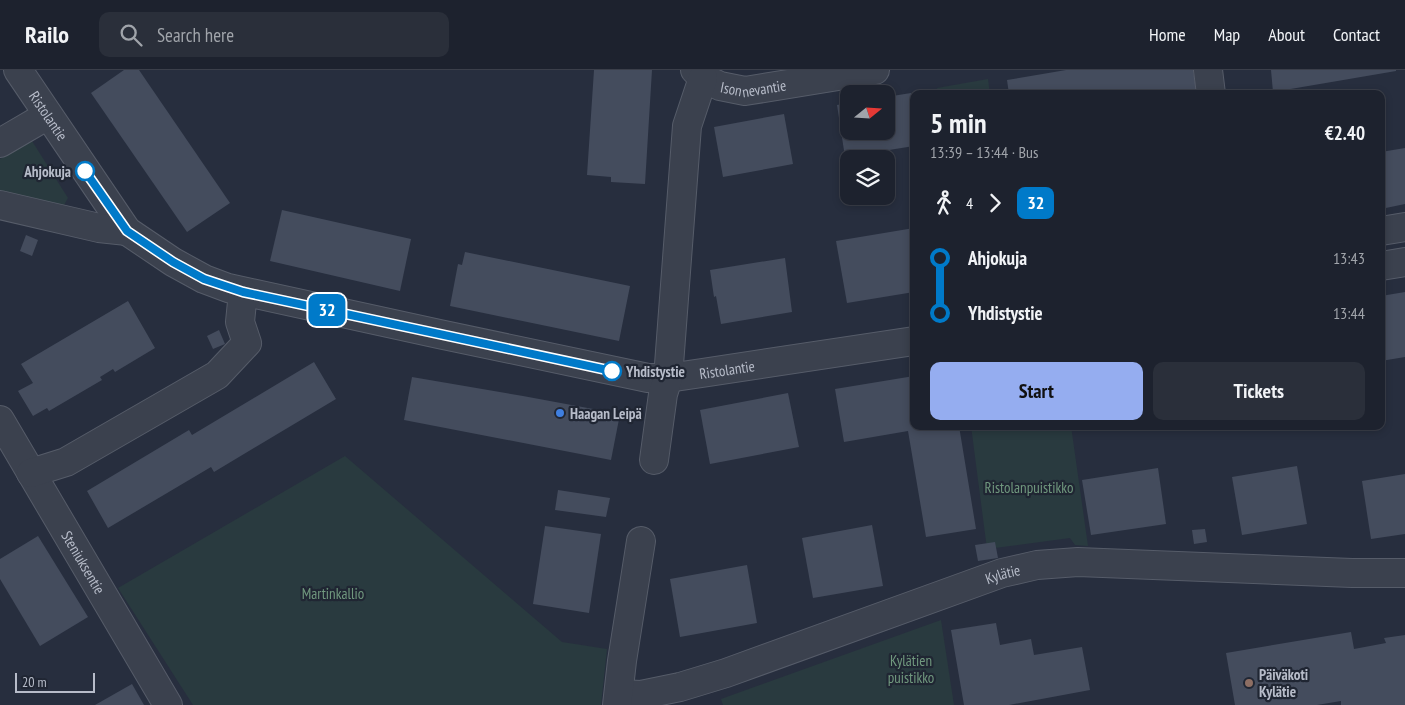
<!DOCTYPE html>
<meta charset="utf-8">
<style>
body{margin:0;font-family:"PT Sans Narrow",sans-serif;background:#2a2f3a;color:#f1f3f6;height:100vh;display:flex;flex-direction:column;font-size:19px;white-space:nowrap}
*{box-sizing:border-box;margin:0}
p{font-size:16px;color:#a0a4aa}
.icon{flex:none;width:28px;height:28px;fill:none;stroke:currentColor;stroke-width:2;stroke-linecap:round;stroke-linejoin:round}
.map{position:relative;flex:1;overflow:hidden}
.side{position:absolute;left:910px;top:20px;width:475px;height:340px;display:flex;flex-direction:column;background:#1d222e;border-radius:10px;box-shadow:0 2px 8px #0003,0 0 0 1px #3b3f4a}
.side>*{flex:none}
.badge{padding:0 10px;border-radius:8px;font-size:18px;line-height:32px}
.needle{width:32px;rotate:72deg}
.tools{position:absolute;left:840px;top:15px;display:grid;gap:10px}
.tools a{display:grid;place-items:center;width:55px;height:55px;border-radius:10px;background:#1d222e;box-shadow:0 2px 8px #0003,0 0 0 1px #3b3f4a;font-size:25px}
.scale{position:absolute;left:15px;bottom:12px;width:80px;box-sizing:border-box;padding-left:5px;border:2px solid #b7bcc9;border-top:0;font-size:14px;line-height:18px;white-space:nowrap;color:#b7bcc9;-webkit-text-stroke:4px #202633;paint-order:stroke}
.map>.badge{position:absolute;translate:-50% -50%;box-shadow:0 0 0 2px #fff}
.legs{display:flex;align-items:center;gap:8px;height:55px;padding:0 20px;font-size:16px}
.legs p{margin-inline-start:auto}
.summary{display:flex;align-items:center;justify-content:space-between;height:85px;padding:0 20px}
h1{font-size:28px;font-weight:600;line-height:38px}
.primary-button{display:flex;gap:10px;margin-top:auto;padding:10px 20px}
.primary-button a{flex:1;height:58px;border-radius:10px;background:#95adf0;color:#111;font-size:20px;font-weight:600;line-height:58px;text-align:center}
.primary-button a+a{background:#2a2f3a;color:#f1f3f6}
ul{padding:0 20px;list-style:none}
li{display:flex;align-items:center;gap:18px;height:55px;font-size:19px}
li i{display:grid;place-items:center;width:8px;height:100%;margin:0 6px;background:currentColor}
li i::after{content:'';width:12px;height:12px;margin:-6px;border:4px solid;border-radius:50%;background:#1d222e}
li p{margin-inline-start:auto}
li:first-child i{background:linear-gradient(#0000 50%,currentColor 0)}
li:last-child i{background:linear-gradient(currentColor 50%,#0000 0)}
header{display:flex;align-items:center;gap:30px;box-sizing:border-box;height:70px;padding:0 25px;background:#1d222e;border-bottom:1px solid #3b3f4a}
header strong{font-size:24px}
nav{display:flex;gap:28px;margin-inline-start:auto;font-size:18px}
.search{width:350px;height:45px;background:#2a2f3a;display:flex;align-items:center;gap:12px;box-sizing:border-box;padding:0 18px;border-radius:10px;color:#a0a4aa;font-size:19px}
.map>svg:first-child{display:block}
.green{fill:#293a3f}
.building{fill:#444c5d}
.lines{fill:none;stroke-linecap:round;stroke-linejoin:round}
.minor-casing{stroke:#565c69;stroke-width:30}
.minor{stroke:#3b414e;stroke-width:28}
.line-1-casing{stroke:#fff;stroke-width:11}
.line-1{stroke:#007ac9;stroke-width:8}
.stop-1-dot{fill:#fff;stroke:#007ac9;stroke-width:2.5}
.shop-dot{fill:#3f7fe0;stroke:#202633;stroke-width:2}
.education-dot{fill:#8d6e63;stroke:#202633;stroke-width:2}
.labels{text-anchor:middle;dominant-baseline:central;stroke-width:4.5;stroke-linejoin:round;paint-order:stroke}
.street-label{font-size:15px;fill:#b7bcc9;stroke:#202633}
.stop-label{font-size:15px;font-weight:bold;fill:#b7bcc9;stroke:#202633;text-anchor:end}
.poi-label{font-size:15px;font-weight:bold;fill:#b7bcc9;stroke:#202633;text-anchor:start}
.park-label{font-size:15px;fill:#70987e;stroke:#202633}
</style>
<header>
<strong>Railo</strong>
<div class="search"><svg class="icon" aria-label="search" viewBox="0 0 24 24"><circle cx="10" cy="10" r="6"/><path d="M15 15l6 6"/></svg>Search here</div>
<nav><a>Home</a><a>Map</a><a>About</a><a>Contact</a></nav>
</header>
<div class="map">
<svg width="1405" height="635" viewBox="0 0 1405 635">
<rect width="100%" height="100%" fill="#272e3e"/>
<!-- green -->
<g class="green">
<path d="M988,9L990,24H938L937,18Z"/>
<path d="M32,71L68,128L64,135L0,122V89Z"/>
<path d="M971,356H1071L1088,476L1075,475L1070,468L987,479Z"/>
<path d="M345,386L562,572L607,579L601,635H193L118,518Z"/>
<path d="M941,550L954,635H723L721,629Z"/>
</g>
<!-- building -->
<g class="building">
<path d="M124,0H139L230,133L187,162L91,23Z"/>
<path d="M594,0H652L645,114L611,112V107L587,105Z"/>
<path d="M1066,0H1193L1197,24H1009L1007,10Z"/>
<path d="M1271,0H1396V1L1273,22Z"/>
<path d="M911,23L914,40V76L845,87L837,35L849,33V61H886V27Z"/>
<path d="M784,44L793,94L723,107L714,57Z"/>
<path d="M1405,78V134L1381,139V82Z"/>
<path d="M282,140L411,169L400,221L270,191Z"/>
<path d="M914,158V222L847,233L836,171Z"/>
<path d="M26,165L38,170L32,186L20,181Z"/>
<path d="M465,182L630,216L619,271L450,236L458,194L462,195Z"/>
<path d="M785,188L792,242L721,254L716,226L714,227L710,200Z"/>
<path d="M1405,222V287L1381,291V226Z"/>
<path d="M128,231L155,278L115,302L113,299L100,307L102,310L49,341L47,338L33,346L18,321L33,313L21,294Z"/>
<path d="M219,260L225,274L213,279L207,266Z"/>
<path d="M314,292L336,329L214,402L211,397L108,458L87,421L189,360L192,365Z"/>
<path d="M914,306V356H959L976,459L926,467L908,361L844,372L835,319Z"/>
<path d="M412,307L523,326L620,344L611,390L404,350Z"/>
<path d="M788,323L799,377L710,394L700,340Z"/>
<path d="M1297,396L1307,454L1242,465L1232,407Z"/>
<path d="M1158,398L1166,454L1091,465L1082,410Z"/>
<path d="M1405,404V464L1371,469L1362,411Z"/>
<path d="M558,420L610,428L606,447L555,440Z"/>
<path d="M872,455L883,516L813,528L802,468Z"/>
<path d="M545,456L601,464L589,543L533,534Z"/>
<path d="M1205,459L1207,472L1194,474L1192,460Z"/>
<path d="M38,466L88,547L40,576L0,509V489Z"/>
<path d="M995,472L998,488L978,491L975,475Z"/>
<path d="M747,495L757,553L680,567L670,509Z"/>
<path d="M996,553L1000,575L1031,569L1034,585L1082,577L1090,620L1009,635H964L951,560Z"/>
<path d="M1351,562L1354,579L1386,573L1384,568L1405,565V635H1341V631L1317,635H1235L1226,583Z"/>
<path d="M132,614L144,635H95Z"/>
</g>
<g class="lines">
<defs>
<g id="minor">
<path id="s1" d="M18,0L127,161L173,192L204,209L228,218L439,264L648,308H668L702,303L914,271"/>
<path id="s2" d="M695,0L703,8L720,16L745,21L875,0"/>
<path d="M1208,0L1211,24"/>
<path d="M0,73L48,45"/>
<path d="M0,135L99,158L127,161"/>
<path d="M1381,161L1405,157"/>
<path d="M1381,196L1405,192"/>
<path id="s3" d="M0,350L168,635"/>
<path d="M654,390L663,324L668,308L687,56L703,8"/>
<path d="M31,403L66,392L217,305L247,273L240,252L243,222"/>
<path id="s4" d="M619,624L641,625L680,617L726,603L1002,503L1037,495L1078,492L1352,503H1405"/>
<path d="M617,635L622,591L641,471"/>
</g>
</defs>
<!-- minor casing -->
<use href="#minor" class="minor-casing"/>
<!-- minor -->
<use href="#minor" class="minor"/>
</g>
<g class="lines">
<defs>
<path id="line-1" d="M85,101L127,161L173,192L204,209L243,222L612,301"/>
</defs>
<!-- line-1 casing -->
<use href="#line-1" class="line-1-casing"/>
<!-- line-1 -->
<use href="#line-1" class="line-1"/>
</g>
<!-- markers -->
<g class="stop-1-dot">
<circle cx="85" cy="101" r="9"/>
<circle cx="612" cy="301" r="9"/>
</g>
<circle class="shop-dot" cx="560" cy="343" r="5"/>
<circle class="education-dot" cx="1249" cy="613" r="5"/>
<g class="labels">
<!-- street labels -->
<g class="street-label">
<text stroke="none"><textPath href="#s2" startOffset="64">Isonnevantie</textPath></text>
<text stroke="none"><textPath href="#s1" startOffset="55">Ristolantie</textPath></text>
<text stroke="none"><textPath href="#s1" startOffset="820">Ristolantie</textPath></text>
<text stroke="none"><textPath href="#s3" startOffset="165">Steniuksentie</textPath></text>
<text stroke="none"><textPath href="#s4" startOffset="404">Kylätie</textPath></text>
</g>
<!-- stop labels -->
<g class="stop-label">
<text x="71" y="101">Ahjokuja</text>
<text x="626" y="301" text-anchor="start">Yhdistystie</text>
</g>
<!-- poi labels -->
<g class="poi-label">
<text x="570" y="343">Haagan Leipä</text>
<text x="1259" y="604">Päiväkoti<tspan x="1259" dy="17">Kylätie</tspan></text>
</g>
<!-- park labels -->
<g class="park-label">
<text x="1029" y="417">Ristolanpuistikko</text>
<text x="333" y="523">Martinkallio</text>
<text x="911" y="590">Kylätien<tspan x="911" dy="17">puistikko</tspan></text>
</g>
</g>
</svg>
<div class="tools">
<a><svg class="needle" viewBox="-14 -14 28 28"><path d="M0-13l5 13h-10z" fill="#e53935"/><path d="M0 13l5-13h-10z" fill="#a0a4aa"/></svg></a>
<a><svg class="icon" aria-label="layers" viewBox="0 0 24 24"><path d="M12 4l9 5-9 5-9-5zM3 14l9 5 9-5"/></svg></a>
</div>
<div class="scale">20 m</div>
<b class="badge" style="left:327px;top:240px;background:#007ac9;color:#fff">32</b>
<section class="side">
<div class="summary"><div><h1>5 min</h1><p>13:39 – 13:44 · Bus</p></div><b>€2.40</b></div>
<div class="legs"><svg class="icon" aria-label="walk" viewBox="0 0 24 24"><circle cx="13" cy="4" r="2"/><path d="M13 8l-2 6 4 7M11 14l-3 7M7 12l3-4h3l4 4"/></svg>4<svg class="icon" aria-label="forward" viewBox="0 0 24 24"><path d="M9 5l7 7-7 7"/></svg><b class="badge" style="background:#007ac9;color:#fff">32</b></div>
<ul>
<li><i style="color:#007ac9"></i><b>Ahjokuja</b><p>13:43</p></li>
<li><i style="color:#007ac9"></i><b>Yhdistystie</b><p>13:44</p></li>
</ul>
<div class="primary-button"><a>Start</a><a>Tickets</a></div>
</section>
</div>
